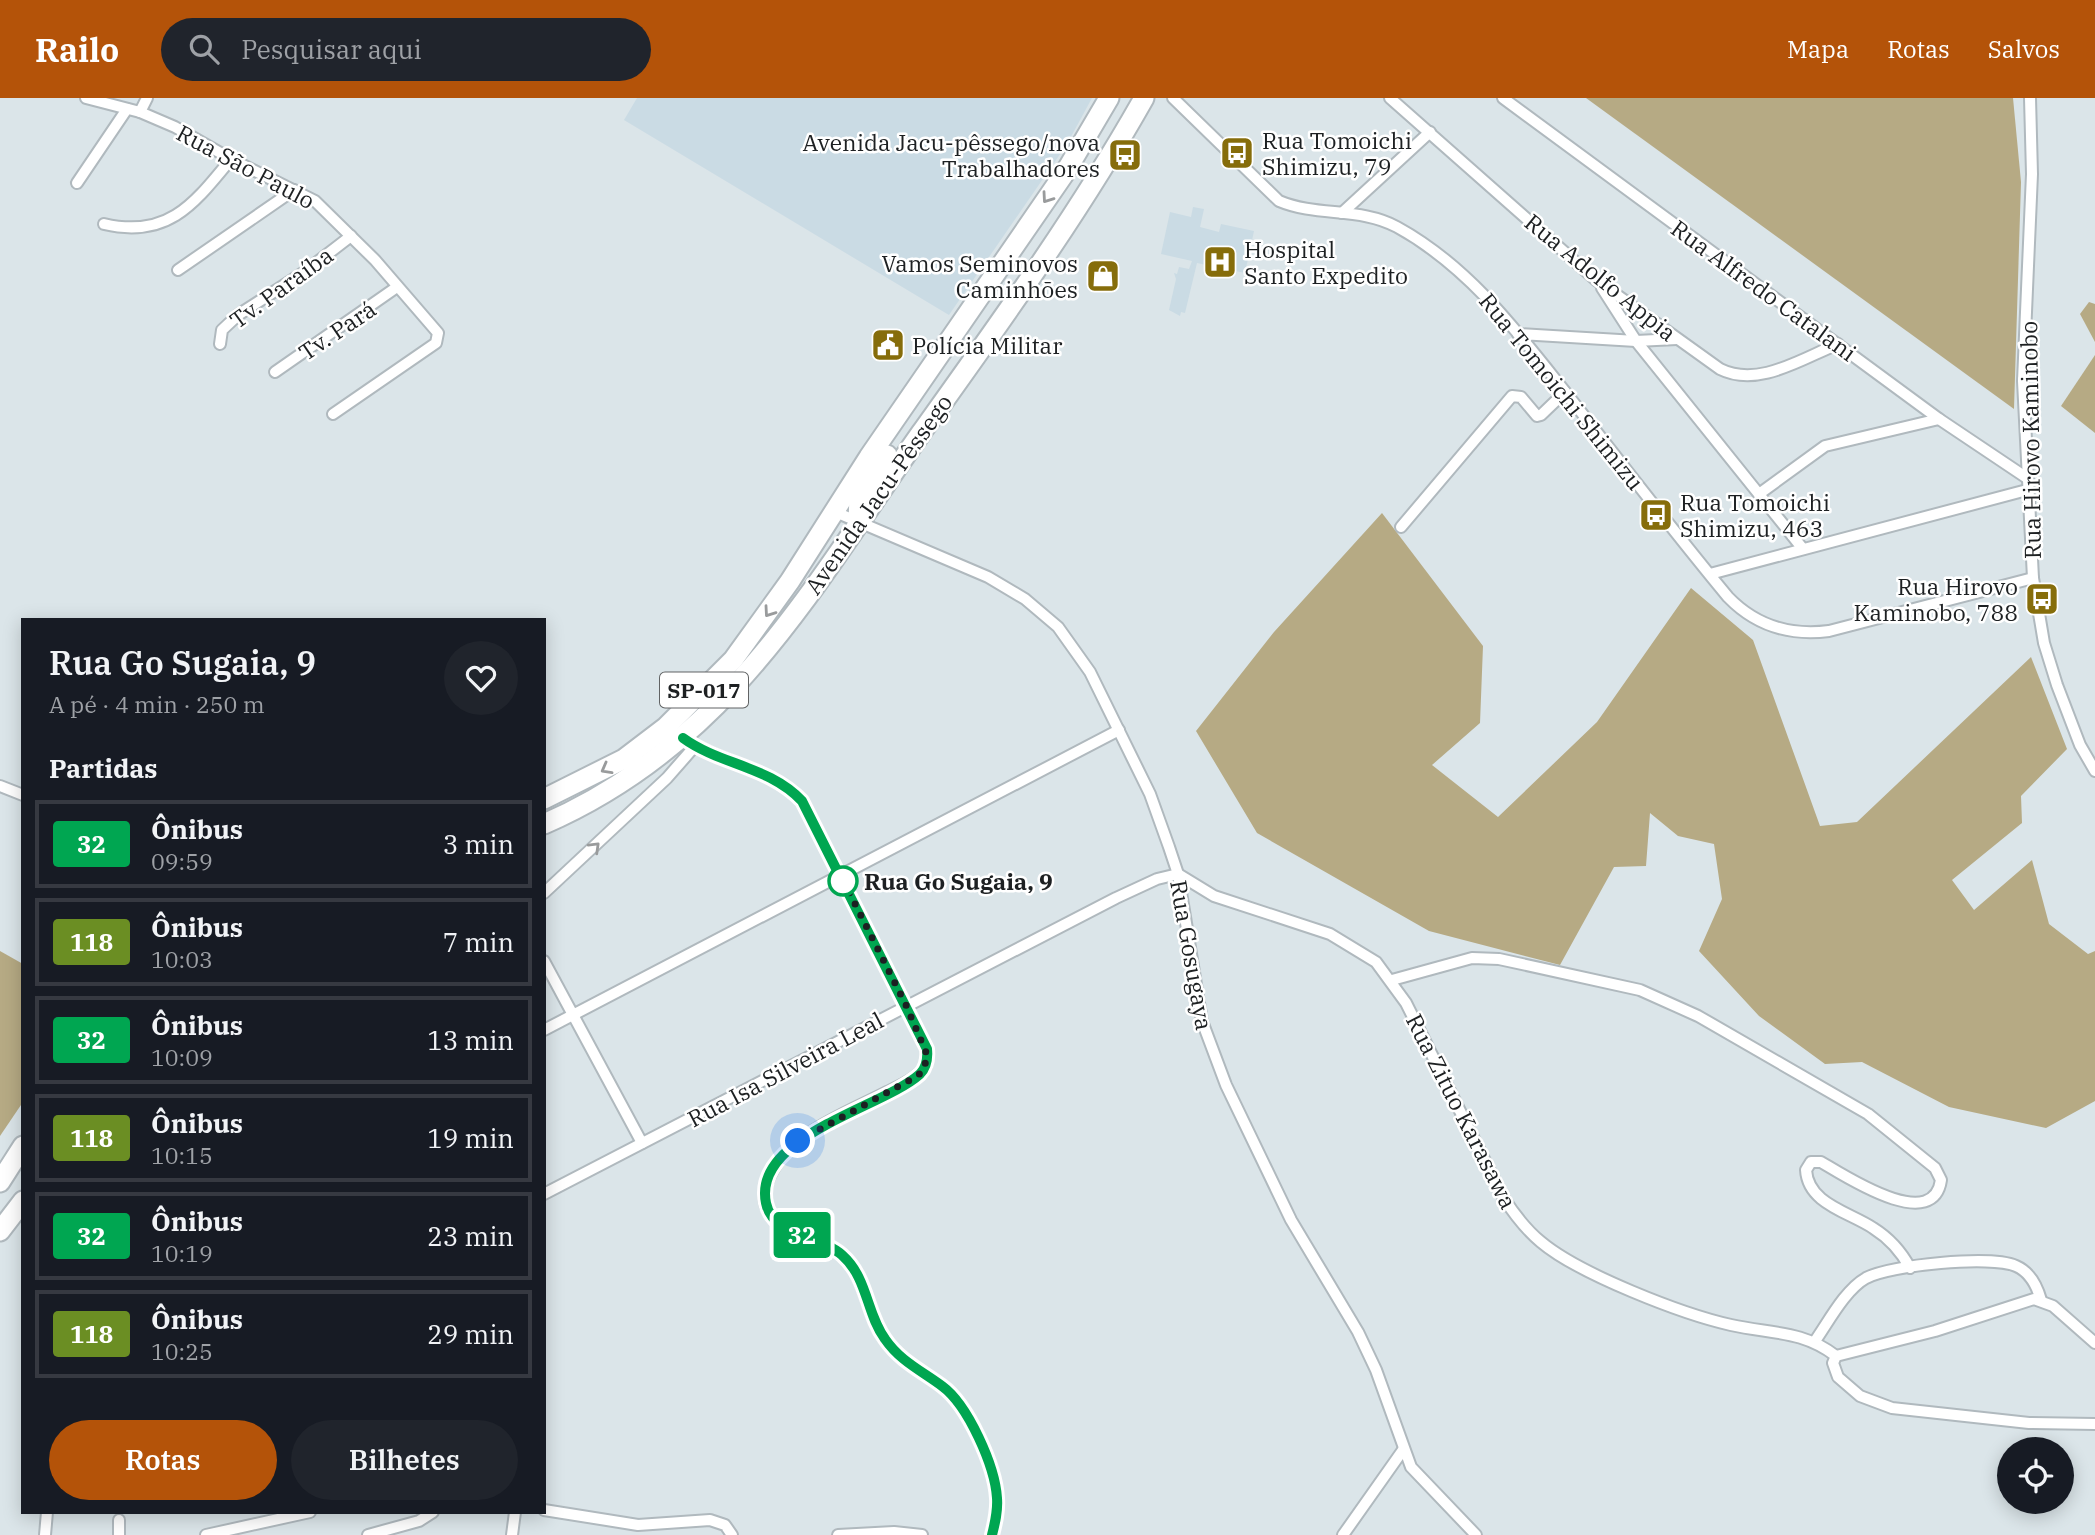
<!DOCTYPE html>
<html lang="pt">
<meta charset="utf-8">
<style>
body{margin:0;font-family:"IBM Plex Serif",serif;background:#20242c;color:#f1f3f6;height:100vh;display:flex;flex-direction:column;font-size:26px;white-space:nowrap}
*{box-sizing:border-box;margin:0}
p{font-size:23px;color:#9ea1a6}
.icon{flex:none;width:38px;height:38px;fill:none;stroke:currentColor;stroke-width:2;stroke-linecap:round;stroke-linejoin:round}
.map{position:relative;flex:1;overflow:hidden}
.side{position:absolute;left:21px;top:520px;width:525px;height:896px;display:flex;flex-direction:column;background:#171b24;border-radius:0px;box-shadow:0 4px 18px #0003}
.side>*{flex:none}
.badge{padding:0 14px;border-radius:5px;font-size:24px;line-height:46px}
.tools{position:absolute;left:1997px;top:1339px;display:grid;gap:14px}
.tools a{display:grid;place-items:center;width:77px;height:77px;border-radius:50%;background:#171b24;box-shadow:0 4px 18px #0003;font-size:35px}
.you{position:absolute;width:35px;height:35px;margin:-18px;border:5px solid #fff;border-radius:50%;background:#1a73e8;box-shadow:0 0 0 10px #1a73e833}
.map>.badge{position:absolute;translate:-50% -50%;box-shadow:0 0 0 4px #fff}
h2{padding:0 28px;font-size:26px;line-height:63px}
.round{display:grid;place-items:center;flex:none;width:74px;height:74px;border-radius:37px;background:#20242c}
.overview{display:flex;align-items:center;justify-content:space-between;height:119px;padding:0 28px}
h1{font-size:33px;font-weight:600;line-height:52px}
.button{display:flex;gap:14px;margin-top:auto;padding:14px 28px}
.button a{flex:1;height:80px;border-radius:42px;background:#b45309;color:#fff;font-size:28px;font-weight:600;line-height:80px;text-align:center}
.button a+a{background:#20242c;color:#f1f3f6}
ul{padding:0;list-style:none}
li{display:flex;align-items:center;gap:21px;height:88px;margin:0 14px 10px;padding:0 14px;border:4px solid #363941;border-radius:0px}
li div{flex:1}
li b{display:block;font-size:26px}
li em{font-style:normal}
li .badge{min-width:77px;font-weight:700;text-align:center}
header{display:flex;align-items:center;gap:42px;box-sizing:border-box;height:98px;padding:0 35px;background:#b45309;color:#fff}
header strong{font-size:33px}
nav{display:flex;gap:38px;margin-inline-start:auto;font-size:24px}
.search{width:490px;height:63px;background:#20242c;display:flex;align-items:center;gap:18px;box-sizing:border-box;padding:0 24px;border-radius:38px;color:#9ea1a6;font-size:26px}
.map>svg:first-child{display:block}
.built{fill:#cadbe4}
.forest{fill:#b6aa84}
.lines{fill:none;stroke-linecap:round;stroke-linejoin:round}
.street-casing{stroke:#b0b9be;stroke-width:14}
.highway-casing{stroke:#b0b9be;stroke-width:23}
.street{stroke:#fff;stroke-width:10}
.highway{stroke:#fff;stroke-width:19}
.oneway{stroke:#999b9c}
.line-casing{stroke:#fff;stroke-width:16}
.line{stroke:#00a651;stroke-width:10}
.walk{stroke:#1d2022;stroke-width:7;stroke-dasharray:0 12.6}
.stop-dot{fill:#fff;stroke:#00a651;stroke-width:3.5}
.labels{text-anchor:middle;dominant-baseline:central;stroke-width:5;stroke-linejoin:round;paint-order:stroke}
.shield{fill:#fff;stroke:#616364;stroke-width:2}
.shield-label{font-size:21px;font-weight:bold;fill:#1d2022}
.poi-label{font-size:23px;fill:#1d2022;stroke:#fff;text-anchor:start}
.street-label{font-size:23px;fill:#1d2022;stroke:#fff}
.stop-label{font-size:23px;font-weight:bold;fill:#1d2022;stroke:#fff;text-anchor:start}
</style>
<header>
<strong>Railo</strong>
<div class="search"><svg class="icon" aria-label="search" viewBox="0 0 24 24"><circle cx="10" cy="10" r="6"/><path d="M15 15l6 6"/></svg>Pesquisar aqui</div>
<nav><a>Mapa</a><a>Rotas</a><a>Salvos</a></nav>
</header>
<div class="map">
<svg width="2095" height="1437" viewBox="0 0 2095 1437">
<rect width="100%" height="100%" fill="#dbe5e9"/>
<!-- built -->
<g class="built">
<path d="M637,0H1092L1067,46L949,217L624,22Z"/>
<path d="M1193,109L1204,111L1200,129L1219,134L1221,126L1254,133L1245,175L1197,165L1185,215L1181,214L1180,218L1169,212L1176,181L1174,175L1177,176L1179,169L1189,171L1192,163L1161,156L1170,114L1191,119Z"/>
</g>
<!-- forest -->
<g class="forest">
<path d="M1586,0H2013L2021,84L2014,311Z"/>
<path d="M2089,204L2095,206V244L2080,216Z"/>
<path d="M2095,257V335L2061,308Z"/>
<path d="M1382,415L1483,548L1480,625L1432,667L1498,719L1597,624L1691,490L1753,542L1820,728L1857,724L2031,559L2067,651L2021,698L2022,725L1952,782L1974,812L2032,762L2049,826L2088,856L2095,853V1003L2046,1030L1949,1009L1862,964L1825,966L1759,918L1699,853L1722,801L1714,746L1678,738L1650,715L1646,768L1614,769L1560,867L1429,833L1257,735L1196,633L1274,534Z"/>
<path d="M0,853L23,866V1004L0,1038Z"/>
</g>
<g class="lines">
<defs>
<g id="street">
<path d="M86,0L140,14L175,29L231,61L315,103L375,162L438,235L436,245L333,316"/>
<path d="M1173,0L1279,103C1317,119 1361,109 1397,129C1470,169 1519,236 1570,300C1622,366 1674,434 1728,499C1756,528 1790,538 1829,533L2033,480"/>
<path d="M1390,0L1596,182L1720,271C1758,290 1801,261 1838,246"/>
<path d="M1503,0L1939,321L2027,380"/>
<path d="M2030,0L2032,76L2023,283L2033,480L2044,545L2057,587L2080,647L2095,673"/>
<path d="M140,14L147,0"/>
<path d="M77,85L127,11"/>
<path d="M1342,115L1430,34"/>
<path d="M104,126C168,141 194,106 231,61"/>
<path d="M178,172L294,92"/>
<path d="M1602,190L1636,243L1803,451"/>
<path d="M1518,236L1636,243L1677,241"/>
<path d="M220,246L222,232L238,217L303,175L351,138"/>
<path d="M275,274L397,189"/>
<path d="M1759,396L1825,348L1939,321"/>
<path d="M833,413L988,479L1025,501L1058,529L1090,574L1150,696L1169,749L1178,776L1202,923L1226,987L1291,1122L1358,1234L1376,1272L1411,1369L1476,1437"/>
<path d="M1401,429L1512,298L1521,299L1537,318L1541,317L1565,294"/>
<path d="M1710,476L2027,392"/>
<path d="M683,640C721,666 769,668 802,703L927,952L926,968C916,981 901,987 887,994C845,1016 784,1037 767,1085C750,1135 823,1136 846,1161C867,1185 867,1217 885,1242C901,1263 922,1273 943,1288C968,1307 995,1369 997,1400C997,1413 995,1425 992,1437"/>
<path d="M0,688L23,697"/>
<path d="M544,795L667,680L695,648"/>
<path d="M544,863L642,1045"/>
<path d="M1392,882L1472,860L1499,861L1640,892L1698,918L1868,1016L1935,1070L1941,1082C1933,1137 1842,1076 1821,1064H1811L1806,1072C1808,1106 1849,1114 1873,1130C1889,1140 1901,1153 1910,1170"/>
<path d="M544,932L1119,632"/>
<path d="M544,1096L1116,800L1157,781L1178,776L1214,798L1330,836L1376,864L1406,905L1503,1099C1514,1116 1525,1131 1541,1144C1579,1176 1682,1216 1731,1227C1771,1236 1802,1232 1836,1258"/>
<path d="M1815,1243C1829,1223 1845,1192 1866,1180C1890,1167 1991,1157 2016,1168C2030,1174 2037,1188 2041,1202"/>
<path d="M2095,1245L2053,1208L2034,1201L1935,1233L1836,1258L1833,1265L1838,1279L1860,1298L1892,1310L2029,1325L2095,1326"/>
<path d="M544,1412L638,1427L710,1422L725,1427L732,1437"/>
<path d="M45,1437L47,1414"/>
<path d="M119,1437V1422"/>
<path d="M206,1437L310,1414"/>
<path d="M368,1437L419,1423L433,1414"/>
<path d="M512,1437L515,1414"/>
<path d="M838,1437L894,1434L922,1437"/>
<path d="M1343,1437L1403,1352"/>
</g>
<g id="highway">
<path d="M858,423L859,399L887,357"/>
<path d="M544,701L624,661L666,629L733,562L790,483L869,359L1066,73L1109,0"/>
<path d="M544,726C728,646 811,491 921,335C999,226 1078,117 1144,0"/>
<path d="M0,1084L23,1048"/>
<path d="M0,1133L23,1103"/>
</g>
</defs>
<!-- street casing -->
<use href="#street" class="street-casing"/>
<!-- highway casing -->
<use href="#highway" class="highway-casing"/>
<!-- street -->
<use href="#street" class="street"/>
<!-- highway -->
<use href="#highway" class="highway"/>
</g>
<!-- one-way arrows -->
<defs><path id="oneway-chevron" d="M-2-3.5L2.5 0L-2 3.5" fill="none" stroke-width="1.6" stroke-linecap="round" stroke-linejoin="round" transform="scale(1.75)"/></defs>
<g class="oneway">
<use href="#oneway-chevron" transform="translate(1047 100) rotate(125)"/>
<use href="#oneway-chevron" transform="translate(769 514) rotate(125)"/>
<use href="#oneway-chevron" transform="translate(606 671) rotate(151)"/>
<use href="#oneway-chevron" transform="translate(595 749) rotate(-44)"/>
</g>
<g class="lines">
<defs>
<path id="line" d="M683,640C720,667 769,668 802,703L927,951C928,961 927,969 920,976C884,1009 752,1038 766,1105C773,1139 820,1137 842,1157C868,1180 866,1215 885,1241C900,1263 922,1273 942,1288C968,1307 995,1368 997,1400C998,1413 995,1425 992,1437"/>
</defs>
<!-- line casing -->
<use href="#line" class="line-casing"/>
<!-- line -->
<use href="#line" class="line"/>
<!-- walk -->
<path class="walk" d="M798,1043L912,981L921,975L928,959L906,907L840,776L843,783"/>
</g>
<!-- icons -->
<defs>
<symbol id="bus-square" viewBox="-11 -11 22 22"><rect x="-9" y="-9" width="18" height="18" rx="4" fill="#866d0b" stroke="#fff"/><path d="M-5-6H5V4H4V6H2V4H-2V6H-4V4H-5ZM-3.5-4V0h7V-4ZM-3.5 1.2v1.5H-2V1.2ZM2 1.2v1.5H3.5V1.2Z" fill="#fff"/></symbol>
<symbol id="hospital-square" viewBox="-11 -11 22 22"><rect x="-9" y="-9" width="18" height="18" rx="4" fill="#866d0b" stroke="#fff"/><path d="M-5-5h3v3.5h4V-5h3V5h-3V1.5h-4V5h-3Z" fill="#fff"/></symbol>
<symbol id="shop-square" viewBox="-11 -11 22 22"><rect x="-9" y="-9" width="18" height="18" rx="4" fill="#866d0b" stroke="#fff"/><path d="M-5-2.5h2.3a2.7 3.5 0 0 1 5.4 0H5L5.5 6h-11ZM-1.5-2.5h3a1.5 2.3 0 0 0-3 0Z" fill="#fff"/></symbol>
<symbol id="civic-square" viewBox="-11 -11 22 22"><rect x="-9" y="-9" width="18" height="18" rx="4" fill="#866d0b" stroke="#fff"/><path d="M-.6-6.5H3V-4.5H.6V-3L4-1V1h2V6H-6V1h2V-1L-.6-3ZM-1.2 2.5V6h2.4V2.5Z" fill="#fff"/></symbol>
</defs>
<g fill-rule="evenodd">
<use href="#bus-square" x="1218" y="36" width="38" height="38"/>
<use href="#bus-square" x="1106" y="38" width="38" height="38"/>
<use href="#hospital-square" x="1201" y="145" width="38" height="38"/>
<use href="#shop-square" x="1084" y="159" width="38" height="38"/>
<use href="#civic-square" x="869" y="228" width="38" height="38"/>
<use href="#bus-square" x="1637" y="398" width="38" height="38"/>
<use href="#bus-square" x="2023" y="482" width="38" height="38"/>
</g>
<!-- markers -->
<circle class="stop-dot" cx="843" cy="783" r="14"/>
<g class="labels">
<!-- shield labels -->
<rect class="shield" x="660" y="574.5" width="88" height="35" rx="5"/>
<g class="shield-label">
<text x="704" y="592">SP-017</text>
</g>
<!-- poi labels -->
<g class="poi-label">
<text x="1262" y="42">Rua Tomoichi<tspan x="1262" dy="26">Shimizu, 79</tspan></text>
<text x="1100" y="44" text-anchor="end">Avenida Jacu-pêssego/nova<tspan x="1100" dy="26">Trabalhadores</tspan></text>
<text x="1244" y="151">Hospital<tspan x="1244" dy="26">Santo Expedito</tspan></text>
<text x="1078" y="165" text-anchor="end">Vamos Seminovos<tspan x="1078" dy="26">Caminhões</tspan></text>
<text x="912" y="247">Polícia Militar</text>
<text x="1680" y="404">Rua Tomoichi<tspan x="1680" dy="26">Shimizu, 463</tspan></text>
<text x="2018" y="488" text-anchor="end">Rua Hirovo<tspan x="2018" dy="26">Kaminobo, 788</tspan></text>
</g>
<!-- street labels -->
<g class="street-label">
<text transform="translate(246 68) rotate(28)">Rua São Paulo</text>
<text transform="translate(1601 179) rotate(39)">Rua Adolfo Appia</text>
<text transform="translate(281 189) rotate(-36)">Tv. Paraíba</text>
<text transform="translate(1764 192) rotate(36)">Rua Alfredo Catalani</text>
<text transform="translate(337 232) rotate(-34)">Tv. Pará</text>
<text transform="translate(1562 293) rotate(51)">Rua Tomoichi Shimizu</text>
<text transform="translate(2030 342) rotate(-91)">Rua Hirovo Kaminobo</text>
<text transform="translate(878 396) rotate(-55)">Avenida Jacu-Pêssego</text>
<text transform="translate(1192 857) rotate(80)">Rua Gosugaya</text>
<text transform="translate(785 971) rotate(-28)">Rua Isa Silveira Leal</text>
<text transform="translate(1462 1013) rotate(63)">Rua Zituo Karasawa</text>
</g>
<!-- stop labels -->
<g class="stop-label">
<text x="864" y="783">Rua Go Sugaia, 9</text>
</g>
</g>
</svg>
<div class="tools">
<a><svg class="icon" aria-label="locate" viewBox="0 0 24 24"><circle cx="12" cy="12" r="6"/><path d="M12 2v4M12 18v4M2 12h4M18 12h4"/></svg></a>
</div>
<div class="you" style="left:798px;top:1043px"></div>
<b class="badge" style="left:802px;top:1137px;background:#00a651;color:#fff">32</b>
<section class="side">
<div class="overview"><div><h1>Rua Go Sugaia, 9</h1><p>A pé · 4 min · 250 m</p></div><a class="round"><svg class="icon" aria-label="heart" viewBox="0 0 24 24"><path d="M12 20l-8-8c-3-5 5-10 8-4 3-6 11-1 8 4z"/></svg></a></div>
<h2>Partidas</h2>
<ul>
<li><span class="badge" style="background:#00a651;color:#fff">32</span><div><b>Ônibus</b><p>09:59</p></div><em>3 min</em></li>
<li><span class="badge" style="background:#6b8e23;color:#fff">118</span><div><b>Ônibus</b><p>10:03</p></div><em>7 min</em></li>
<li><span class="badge" style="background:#00a651;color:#fff">32</span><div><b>Ônibus</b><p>10:09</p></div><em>13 min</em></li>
<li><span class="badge" style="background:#6b8e23;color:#fff">118</span><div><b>Ônibus</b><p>10:15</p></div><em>19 min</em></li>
<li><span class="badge" style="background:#00a651;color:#fff">32</span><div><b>Ônibus</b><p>10:19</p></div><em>23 min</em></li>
<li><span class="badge" style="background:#6b8e23;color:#fff">118</span><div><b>Ônibus</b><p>10:25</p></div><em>29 min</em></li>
</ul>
<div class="button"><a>Rotas</a><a>Bilhetes</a></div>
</section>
</div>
